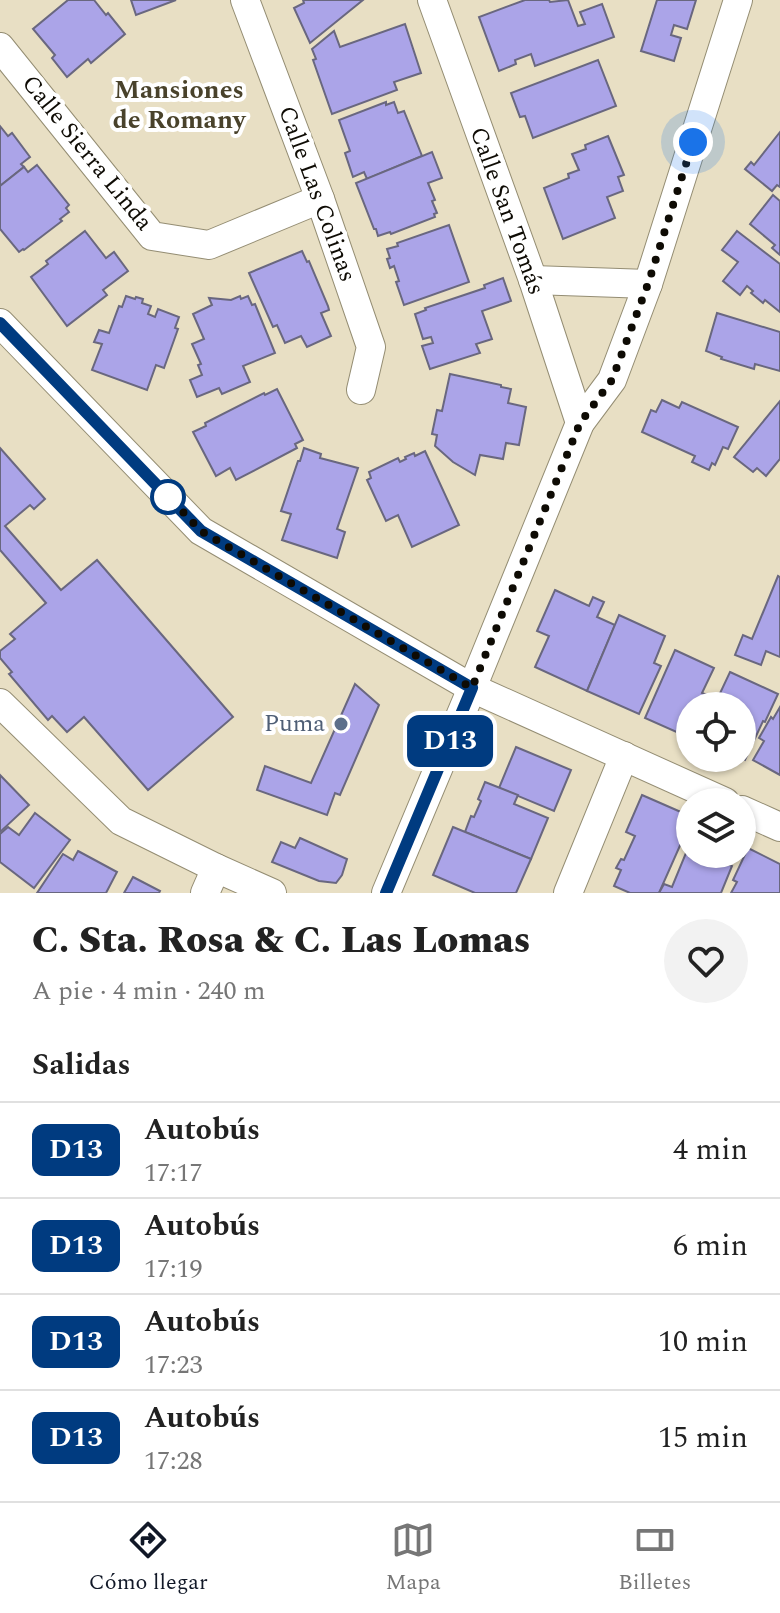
<!DOCTYPE html>
<html lang="es">
<meta charset="utf-8">
<style>
body{margin:0;font-family:Spectral,serif;background:#f2f2f2;color:#222;height:100vh;display:flex;flex-direction:column;font-size:30px;white-space:nowrap}
*{box-sizing:border-box;margin:0}
p{font-size:26px;color:#767676}
.icon{flex:none;width:44px;height:44px;fill:none;stroke:currentColor;stroke-width:2;stroke-linecap:round;stroke-linejoin:round}
.map{position:relative;height:893px;overflow:hidden}
.side{display:flex;flex-direction:column;background:#fff;flex:1}
.side>*{flex:none}
.badge{padding:0 16px;border-radius:12px;font-size:28px;line-height:52px}
.buttons{position:absolute;left:676px;top:692px;display:grid;gap:16px}
.buttons a{display:grid;place-items:center;width:80px;height:80px;border-radius:50%;background:#fff;box-shadow:0 2px 6px #0004;font-size:40px}
.you{position:absolute;width:40px;height:40px;margin:-20px;border:6px solid #fff;border-radius:50%;background:#1a73e8;box-shadow:0 0 0 12px #1a73e833}
.map>.badge{position:absolute;translate:-50% -50%;box-shadow:0 0 0 4px #fff}
h2{padding:0 32px;font-size:30px;line-height:72px}
.round{display:grid;place-items:center;flex:none;width:84px;height:84px;border-radius:42px;background:#f2f2f2}
.head{display:flex;align-items:center;justify-content:space-between;height:136px;padding:0 32px}
h1{font-size:38px;font-weight:800;line-height:60px}
ul{padding:0;list-style:none}
li{display:flex;align-items:center;gap:24px;height:96px;padding:0 32px;border-top:2px solid #e0e0e0}
li div{flex:1}
li b{display:block;font-size:30px}
li em{font-style:normal}
li .badge{min-width:88px;font-weight:700;text-align:center}
.menu{display:flex;justify-content:space-around;align-items:center;height:112px;border-top:2px solid #e0e0e0;background:#fff;font-size:22px;color:#767676}
.menu a{display:grid;justify-items:center;gap:4px}
.menu .active{color:#111827}
.map>svg:first-child{display:block}
.building{fill:#aba4e8;stroke:#69677f;stroke-width:2}
.lines{fill:none;stroke-linecap:round;stroke-linejoin:round}
.minor-casing{stroke:#948d73;stroke-width:30}
.minor{stroke:#fff;stroke-width:28}
.line-casing{stroke:#fff;stroke-width:18}
.line{stroke:#003b80;stroke-width:12}
.walk{stroke:#0e0b04;stroke-width:8;stroke-dasharray:0 14.4}
.stop-dot{fill:#fff;stroke:#003b80;stroke-width:4}
.service-dot{fill:#5c6f8a;stroke:#fff;stroke-width:3}
.labels{text-anchor:middle;dominant-baseline:central;stroke-width:8;stroke-linejoin:round;paint-order:stroke}
.street-label{font-size:24px;fill:#0e0b04;stroke:#fff}
.service-label{font-size:24px;fill:#4e5e75;stroke:#fff;text-anchor:end}
.neighbourhood-label{font-size:26px;font-weight:bold;fill:#49422b;stroke:#fff}
</style>
<div class="map">
<svg width="780" height="893" viewBox="0 0 780 893">
<rect width="100%" height="100%" fill="#e8dfc4"/>
<!-- building -->
<g class="building">
<path d="M68,0H94L106,15L108,13L125,34L91,63L88,59L67,77L52,58L55,55L33,29Z"/>
<path d="M131,0H176L136,15Z"/>
<path d="M303,0H363L310,43L294,8L304,3Z"/>
<path d="M525,0H549L550,2L568,0L578,26L585,24L580,12L602,4L614,37L535,66L531,54L515,60L516,64L499,71L479,17Z"/>
<path d="M657,0H696L687,29L674,25L671,35L681,38L674,61L641,51Z"/>
<path d="M405,24L421,73L394,82L397,90L332,114L313,60L316,59L312,49L334,31L340,47Z"/>
<path d="M598,60L616,106L533,138L525,116L520,117L511,93Z"/>
<path d="M386,102V105L394,102L398,113L404,111L422,156L367,179L364,172L353,177L345,153L350,151L339,120Z"/>
<path d="M0,126L8,136L12,133L30,157L21,164L24,167L0,186Z"/>
<path d="M780,132V187L777,185L772,191L745,169L751,162L754,165Z"/>
<path d="M608,136L624,175L618,177L623,191L607,197L615,218L563,239L544,188L569,178L568,174L579,170L572,154L586,149L585,145Z"/>
<path d="M432,152L442,178L428,183L435,200L432,201L437,213L434,214L435,217L391,234L390,232L378,236L376,229H374L356,183Z"/>
<path d="M37,165L69,205L66,208L69,212L60,219L62,221L24,250L23,249L19,252L0,229V186L24,167L28,172Z"/>
<path d="M773,195L780,201V255L772,248L775,245L750,224Z"/>
<path d="M449,225L469,282L404,305L396,282L399,281L394,266L390,268L387,259L390,258L387,249L398,246L397,243Z"/>
<path d="M85,231L106,258L114,252L128,271L103,290L107,295L67,326L31,277L48,264L46,261Z"/>
<path d="M737,231L780,264V312L765,300L763,303L751,293L753,291L747,286L740,295L723,281L738,262L722,250Z"/>
<path d="M302,251L307,262L309,261L328,306L329,310L321,313L331,336L307,347L301,336L285,343L277,325L273,327L249,273Z"/>
<path d="M503,278L511,301L482,311L492,339L476,344L480,353L430,369L422,346L433,343L431,337L423,339L415,314L426,310L425,308L485,288L484,285Z"/>
<path d="M126,296L135,299L136,297L143,299L142,303L151,306L148,314L155,317L158,309L179,317L175,328L178,329L164,368L156,365L147,390L92,370L102,344L94,342L99,330L109,333L119,306L122,307Z"/>
<path d="M240,296L241,299L248,296L252,305L255,304L275,353L243,366L250,382L222,394L219,388L197,397L190,380L202,375L198,365L201,364L192,344L204,339L193,314L212,305L209,298L231,300Z"/>
<path d="M717,313L780,332V371L755,364L754,369L721,359L722,357L706,351Z"/>
<path d="M450,374L501,385V387L511,389L508,403L526,407L519,445L506,443L503,459L480,455L475,475L453,462L435,446L437,435L432,434L437,410L442,411Z"/>
<path d="M277,389L303,440L295,444L297,448L236,480L230,468L216,476L193,432L206,426L205,423L264,393L265,395Z"/>
<path d="M662,400L679,408L682,402L738,427L728,449L723,447L715,465L712,463L709,470L692,462L695,456L642,432L651,410L656,412Z"/>
<path d="M780,401V459L766,476L757,468L753,472L734,457Z"/>
<path d="M0,448L45,499L34,509L30,505L5,526L61,590L97,560L233,717L148,790L84,717L67,732L52,716L48,720L9,674L12,672L0,658V651L15,639L10,634L46,603L0,550Z"/>
<path d="M304,448L321,454L320,458L358,468L337,529L345,532L337,558L282,540L291,514L281,511L298,461H300Z"/>
<path d="M425,451L459,525L412,547L398,515L386,521L367,480L371,478L369,472L398,458L400,462L406,459L405,457L414,453L415,456Z"/>
<path d="M778,576L780,577V657L766,651L761,665L735,655L743,635L752,639Z"/>
<path d="M555,590L589,606L593,597L604,602L597,617L615,625L587,691L535,667L549,636L537,631Z"/>
<path d="M619,615L665,636L654,663L661,666L639,714L587,691Z"/>
<path d="M675,650L714,668L702,693L710,696L705,706H690V738L645,718Z"/>
<path d="M730,672L778,694L765,722L763,721L745,760L741,758L742,706H714Z"/>
<path d="M355,684L379,705L340,795L335,793L327,815L257,790L265,766L311,783Z"/>
<path d="M780,707V775L753,760L764,741L759,738L771,717L773,719Z"/>
<path d="M516,747L571,770L554,811L499,788Z"/>
<path d="M0,775L29,805L0,832Z"/>
<path d="M485,782L518,795L514,804L548,818L531,859L465,832L471,816L474,817L481,801L478,799Z"/>
<path d="M642,795L690,816V823L659,893H630L614,886L621,870L616,868L621,859L624,860L635,836L626,832Z"/>
<path d="M35,813L70,840L34,888L0,862V834L8,827L19,835Z"/>
<path d="M453,827L531,859L516,893H475L433,875Z"/>
<path d="M300,838L347,859L342,875L336,883L319,881L272,862L281,842L295,848Z"/>
<path d="M688,848L690,854H703L732,866L721,893H659L664,884L672,887Z"/>
<path d="M748,848L780,864V893H731L737,882L733,880Z"/>
<path d="M78,851L117,872L106,893H37L63,854L73,860Z"/>
<path d="M133,877L160,891L159,893H124Z"/>
</g>
<g class="lines">
<defs>
<g id="minor">
<path d="M245,0L320,199L371,347L361,390"/>
<path d="M432,0L533,280L580,423"/>
<path d="M0,47L152,236L209,245L320,199"/>
<path d="M533,280L648,284"/>
<path d="M0,323L201,531L472,688L725,802"/>
<path d="M0,703L121,821L216,868L272,893"/>
<path d="M742,810L780,827"/>
<path d="M205,893L216,868"/>
<path d="M386,893L472,688L580,423L612,380L648,284L738,0"/>
<path d="M568,893L624,756"/>
</g>
</defs>
<!-- minor casing -->
<use href="#minor" class="minor-casing"/>
<!-- minor -->
<use href="#minor" class="minor"/>
</g>
<g class="lines">
<defs>
<path id="line" d="M0,323L201,531L472,688L386,893"/>
</defs>
<!-- line casing -->
<use href="#line" class="line-casing"/>
<!-- line -->
<use href="#line" class="line"/>
<!-- walk -->
<path class="walk" d="M168,497L161,489L201,531L472,688L580,423L612,380L648,284L693,142"/>
</g>
<!-- markers -->
<circle class="stop-dot" cx="168" cy="497" r="16"/>
<circle class="service-dot" cx="341" cy="724" r="8"/>
<g class="labels">
<!-- street labels -->
<g class="street-label">
<text transform="translate(87 153) rotate(51)">Calle Sierra Linda</text>
<text transform="translate(317 194) rotate(70)">Calle Las Colinas</text>
<text transform="translate(507 211) rotate(70)">Calle San Tomás</text>
</g>
<!-- service labels -->
<g class="service-label">
<text x="325" y="724">Puma</text>
</g>
<!-- neighbourhood labels -->
<g class="neighbourhood-label">
<text x="179" y="90">Mansiones<tspan x="179" dy="30">de Romany</tspan></text>
</g>
</g>
</svg>
<div class="buttons">
<a><svg class="icon" aria-label="locate" viewBox="0 0 24 24"><circle cx="12" cy="12" r="6"/><path d="M12 2v4M12 18v4M2 12h4M18 12h4"/></svg></a>
<a><svg class="icon" aria-label="layers" viewBox="0 0 24 24"><path d="M12 4l9 5-9 5-9-5zM3 14l9 5 9-5"/></svg></a>
</div>
<div class="you" style="left:693px;top:142px"></div>
<b class="badge" style="left:450px;top:741px;background:#003b80;color:#fff">D13</b>
</div>
<section class="side">
<div class="head"><div><h1>C. Sta. Rosa &amp; C. Las Lomas</h1><p>A pie · 4 min · 240 m</p></div><a class="round"><svg class="icon" aria-label="heart" viewBox="0 0 24 24"><path d="M12 20l-8-8c-3-5 5-10 8-4 3-6 11-1 8 4z"/></svg></a></div>
<h2>Salidas</h2>
<ul>
<li><span class="badge" style="background:#003b80;color:#fff">D13</span><div><b>Autobús</b><p>17:17</p></div><em>4 min</em></li>
<li><span class="badge" style="background:#003b80;color:#fff">D13</span><div><b>Autobús</b><p>17:19</p></div><em>6 min</em></li>
<li><span class="badge" style="background:#003b80;color:#fff">D13</span><div><b>Autobús</b><p>17:23</p></div><em>10 min</em></li>
<li><span class="badge" style="background:#003b80;color:#fff">D13</span><div><b>Autobús</b><p>17:28</p></div><em>15 min</em></li>
</ul>
</section>
<nav class="menu">
<a class="active"><svg class="icon" aria-label="directions" viewBox="0 0 24 24"><path d="M12 3l9 9-9 9-9-9zM9 14v-3h6M13 9l2 2-2 2"/></svg>Cómo llegar</a>
<a><svg class="icon" aria-label="map" viewBox="0 0 24 24"><path d="M3 6l6-2 6 2 6-2v14l-6 2-6-2-6 2zM9 4v14M15 6v14"/></svg>Mapa</a>
<a><svg class="icon" aria-label="tickets" viewBox="0 0 24 24"><path d="M3 7h18v10H3zM15 7v10"/></svg>Billetes</a>
</nav>
